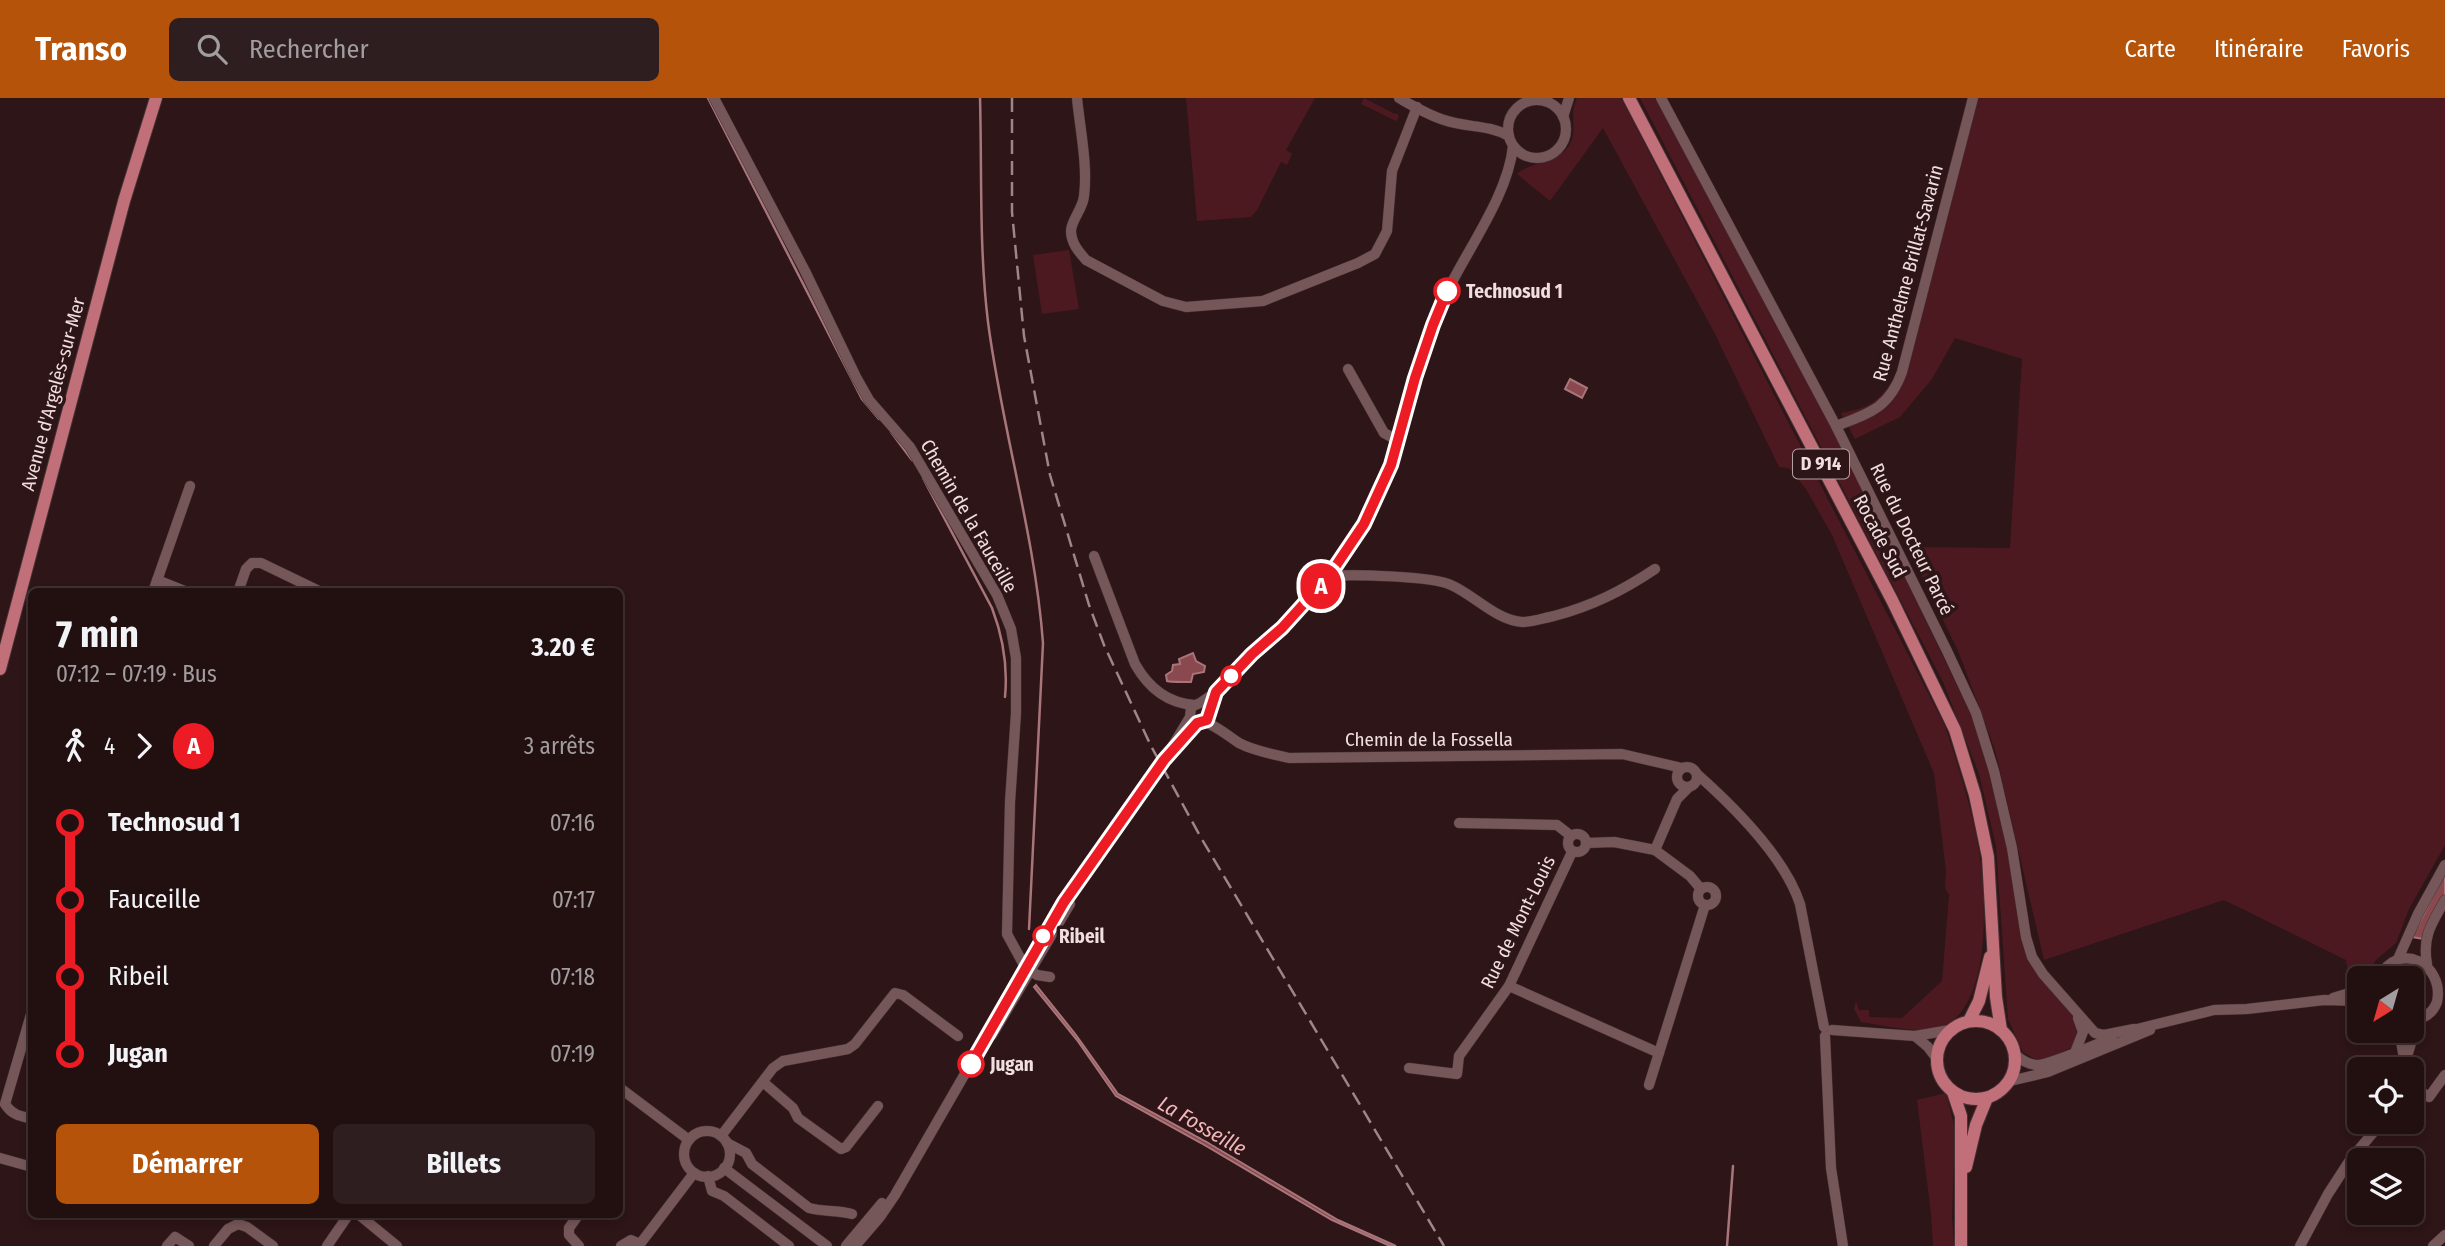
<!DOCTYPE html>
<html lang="fr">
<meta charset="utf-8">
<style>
body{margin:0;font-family:"Fira Sans Condensed",sans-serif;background:#2e1e1f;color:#f1f3f6;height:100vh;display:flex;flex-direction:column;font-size:26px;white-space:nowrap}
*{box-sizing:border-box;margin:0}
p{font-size:23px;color:#a29d9f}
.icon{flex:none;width:38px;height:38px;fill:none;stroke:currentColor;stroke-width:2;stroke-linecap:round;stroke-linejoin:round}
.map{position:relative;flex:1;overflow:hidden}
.drawer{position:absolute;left:28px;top:490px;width:595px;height:630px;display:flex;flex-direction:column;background:#221011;border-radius:10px;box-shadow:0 4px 10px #0003,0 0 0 2px #3f3031}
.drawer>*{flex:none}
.badge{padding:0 14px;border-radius:23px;font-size:24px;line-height:46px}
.needle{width:46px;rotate:217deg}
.tools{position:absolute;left:2347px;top:868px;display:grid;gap:14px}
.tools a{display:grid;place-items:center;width:77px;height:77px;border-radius:10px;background:#221011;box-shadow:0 4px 10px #0003,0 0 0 2px #3f3031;font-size:35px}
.map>.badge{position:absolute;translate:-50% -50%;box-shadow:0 0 0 4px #fff}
.legs{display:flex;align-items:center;gap:10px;height:77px;padding:0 28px;font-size:23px}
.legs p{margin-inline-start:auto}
.summary{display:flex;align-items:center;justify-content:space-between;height:119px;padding:0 28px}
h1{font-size:38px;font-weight:700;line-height:52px}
.button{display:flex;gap:14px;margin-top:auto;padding:14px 28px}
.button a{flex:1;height:80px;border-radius:10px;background:#b45309;color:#fff;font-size:28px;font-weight:700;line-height:80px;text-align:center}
.button a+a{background:#2e1e1f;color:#f1f3f6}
ul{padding:0 28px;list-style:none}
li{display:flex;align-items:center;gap:24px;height:77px;font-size:26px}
li i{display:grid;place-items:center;width:10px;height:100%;margin:0 9px;background:currentColor}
li i::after{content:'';width:18px;height:18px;margin:-9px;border:5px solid;border-radius:50%;background:#221011}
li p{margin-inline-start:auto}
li:first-child i{background:linear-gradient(#0000 50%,currentColor 0)}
li:last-child i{background:linear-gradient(currentColor 50%,#0000 0)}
header{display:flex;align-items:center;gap:42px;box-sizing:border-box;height:98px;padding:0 35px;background:#b45309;color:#fff}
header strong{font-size:33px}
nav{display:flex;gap:38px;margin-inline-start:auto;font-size:24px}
.search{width:490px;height:63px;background:#2e1e1f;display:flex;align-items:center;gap:18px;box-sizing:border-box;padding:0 24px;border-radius:10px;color:#a29d9f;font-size:26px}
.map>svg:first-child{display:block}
.green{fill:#4d1921}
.water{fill:#89494f;stroke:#a8767a;stroke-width:2}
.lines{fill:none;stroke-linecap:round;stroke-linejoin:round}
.stream{stroke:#a8767a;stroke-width:2.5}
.minor-casing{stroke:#453234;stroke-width:11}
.major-casing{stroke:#453234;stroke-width:14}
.minor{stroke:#765759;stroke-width:10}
.major{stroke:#c17079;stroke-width:12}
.rail{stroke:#9c8687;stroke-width:2.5;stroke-dasharray:14 7;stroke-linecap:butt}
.minor-bridge-casing{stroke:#453234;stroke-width:11;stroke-linecap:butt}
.minor-bridge{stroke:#765759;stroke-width:10}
.line-1-casing{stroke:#fff;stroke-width:16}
.line-1{stroke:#ed1c24;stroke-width:10}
.stop-1-dot{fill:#fff;stroke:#ed1c24;stroke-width:3.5}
.labels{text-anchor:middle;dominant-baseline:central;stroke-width:7;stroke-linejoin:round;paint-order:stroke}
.shield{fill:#2e1517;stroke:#b6a2a3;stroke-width:2}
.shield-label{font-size:18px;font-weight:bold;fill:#f1dedf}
.street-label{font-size:19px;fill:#f1dedf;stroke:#2e1517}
.stop-label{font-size:19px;font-weight:bold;fill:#f1dedf;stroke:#2e1517;text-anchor:start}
.water-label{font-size:21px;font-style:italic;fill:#f4b7bb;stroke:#2e1517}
</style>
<header>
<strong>Transo</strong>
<div class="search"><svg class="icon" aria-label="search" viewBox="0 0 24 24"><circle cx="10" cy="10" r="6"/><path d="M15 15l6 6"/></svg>Rechercher</div>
<nav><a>Carte</a><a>Itinéraire</a><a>Favoris</a></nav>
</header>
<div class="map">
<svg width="2445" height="1148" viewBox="0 0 2445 1148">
<rect width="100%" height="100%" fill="#2e1517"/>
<!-- green -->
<g class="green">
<path d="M1186,0H1315L1286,52L1292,56L1287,67L1281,64L1257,112L1251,119L1197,123Z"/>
<path d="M1364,0L1395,16L1397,15L1399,19L1396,23L1361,6Z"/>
<path d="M1577,0H1621L1945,628C1957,664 1968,699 1976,736C1986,783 1996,909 1941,929C1920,937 1883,927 1861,924L1854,911L1856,903L1859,912H1869V919L1902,920L1942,883L1949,797L1945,790L1946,773L1934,675L1832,437L1806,391L1789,370L1779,369L1714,234L1603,30L1550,103L1517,76C1535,61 1568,65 1573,37C1575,23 1570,14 1577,0Z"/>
<path d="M1640,0H1656L1832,330L1971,616L1990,674L2008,751L2022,839L2072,916L2078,934L2073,949L2053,958L2036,962L2023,954L2008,921L1996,748L1979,676L1943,584Z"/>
<path d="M1967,0H2445V747L2409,811L2396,845L2377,861L2362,880L2349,882L2346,862L2224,802L2044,862L1995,652L1959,555L1908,449L2010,450L2022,261L1955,240L1932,281L1900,319L1855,341L1841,315C1872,309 1876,305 1895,280Z"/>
<path d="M1069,152L1079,211L1042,216L1033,157Z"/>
<path d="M1946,995L1955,1031L1952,1119L1954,1148H1933L1931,1116L1917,1002Z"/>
</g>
<!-- water -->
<g class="water">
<path d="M1570,281L1587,290L1582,300L1565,291Z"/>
<path d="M1193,555L1196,563L1205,568L1204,574L1193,576L1191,584C1189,584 1169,584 1167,583L1166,577L1172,573L1173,567L1180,566L1179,561Z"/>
<path d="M2445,775V797L2423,841L2412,839Z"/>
<path d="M1036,887L1076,937L1118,996L1205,1043L1338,1122L1396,1148H1390L1332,1122L1201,1045L1116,998L1077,942L1034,889Z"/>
</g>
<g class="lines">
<!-- stream -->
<g class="stream">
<path d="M708,0L862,301L879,321"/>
<path d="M980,0C982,74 979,151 988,224C1002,332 1035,437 1043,545L1029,831"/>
<path d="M891,334L912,362"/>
<path d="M923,380L992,510C1003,539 1008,568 1005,599"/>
<path d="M1727,1148L1733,1068"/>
</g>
<defs>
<g id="minor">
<path d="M714,0L805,173L856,279L869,302L910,349L997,497L1011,531L1016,560V615L1010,704L1007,836L1025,869L1037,877L1050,879"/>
<path d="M1077,0C1080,31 1088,68 1084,98C1083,111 1071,122 1071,133C1071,145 1079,154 1086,162L1163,203L1186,209L1263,203L1358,165L1375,156L1387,133L1392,73L1417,9"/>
<path d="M1399,0C1413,8 1428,17 1444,22C1467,30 1487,26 1509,38"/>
<path d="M1661,0L1836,328L1947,553L1976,615L1994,673L2012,750L2026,839L2032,859L2043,876L2095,935L2104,937L2134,931"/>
<circle cx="1537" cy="31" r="29"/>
<path d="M1563,19L1569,0"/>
<path d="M1348,271L1384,335L1397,342"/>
<path d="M1836,328C1870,315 1889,310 1902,274L1973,0"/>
<path d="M1094,458L1135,566C1148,589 1167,605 1194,607"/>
<path d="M1329,478C1352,476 1432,478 1451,487C1474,497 1496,522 1522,524C1533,524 1544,520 1554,518C1592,508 1622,493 1655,471"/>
<path d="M157,482L187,494"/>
<path d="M153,494L190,388"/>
<path d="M238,494L246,471L252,465H261L321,494"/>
<path d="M1205,624C1218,629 1227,637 1239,645C1254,653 1272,656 1289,660L1622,656L1682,670"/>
<path d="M1201,625L1208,620L1209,612L1216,594"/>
<path d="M1174,651L1197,625"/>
<path d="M1164,662L1190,619L1191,609L1200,605L1216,594C1277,531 1340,480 1378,399C1390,374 1395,348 1402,323C1414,282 1425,240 1443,202C1465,154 1508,99 1513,48"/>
<circle cx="1687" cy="679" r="10"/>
<path d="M1697,676C1733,708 1785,760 1800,806L1824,929"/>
<path d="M1459,725L1557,727L1571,738"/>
<circle cx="1577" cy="745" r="9"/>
<path d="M1586,745L1614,744L1655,752L1677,701L1688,690"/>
<path d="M1655,752L1690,778L1701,791"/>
<circle cx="1707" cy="798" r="9"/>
<path d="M2398,861L2418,816L2445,767"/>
<path d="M2427,866C2422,838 2432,825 2445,802"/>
<path d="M2379,880C2398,841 2445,866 2437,904C2433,915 2423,921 2412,923"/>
<path d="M1509,888L1659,955"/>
<path d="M2333,900L2359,892"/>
<path d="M32,913L5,1006C12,1017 20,1018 32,1021"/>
<path d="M1832,932L1915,938L1950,932"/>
<path d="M2129,933L2214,912L2247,911L2324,902L2359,903"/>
<path d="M2399,933L2405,965L2418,922"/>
<path d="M992,937L1070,806"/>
<path d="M1825,938L1831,1070L1843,1148"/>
<path d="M1915,938L1928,949L1937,961"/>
<path d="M2076,952L2083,934L2078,920"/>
<path d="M2015,956C2020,961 2028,966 2036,967C2047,968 2099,945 2112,940"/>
<path d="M1409,970L1457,976L1459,958L1509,888L1572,754"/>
<path d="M2010,983L2048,974L2150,932"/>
<path d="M763,984L793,1010L798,1020L841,1051L846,1049L878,1008"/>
<path d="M1649,987L1705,807"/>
<path d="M2412,988L2429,999L2445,977"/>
<path d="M620,990L689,1042"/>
<circle cx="707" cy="1056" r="23"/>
<path d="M721,1038L773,970L783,963L848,951L855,946L895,895L903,897L958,938"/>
<path d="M727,1045L746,1055L752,1066L809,1110C823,1114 838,1112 852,1116"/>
<path d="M0,1060L32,1069"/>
<path d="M724,1070L827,1148"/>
<path d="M708,1078L712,1093L724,1098L789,1148"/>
<path d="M358,1116L397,1148"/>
<path d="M579,1116L569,1130V1137L579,1148"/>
<path d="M167,1148L175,1139L189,1148"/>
<path d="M214,1148L228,1131L238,1126L247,1129L273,1148"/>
<path d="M327,1148L349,1116"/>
<path d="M621,1148L631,1142L640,1146L694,1075"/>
<path d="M846,1148L882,1105"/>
<path d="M855,1148L880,1119L895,1097L1064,804L1142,693"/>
<path d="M2300,1148L2328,1096L2350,1062L2382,1024"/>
<path d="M2433,1148L2445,1137"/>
</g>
<g id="major">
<path d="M1629,0L1892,502L1955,632L1975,697L1988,759L1996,899L2001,932"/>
<path d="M0,571L124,103L156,0"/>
<circle cx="1976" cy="962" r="39"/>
<path d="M1969,923L1979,903L1990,859"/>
<path d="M1953,994L1961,1018V1148"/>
<path d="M1966,1069L1976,1027L1987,1000"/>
</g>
</defs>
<!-- minor casing -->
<use href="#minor" class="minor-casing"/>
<!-- major casing -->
<use href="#major" class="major-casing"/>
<!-- minor -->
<use href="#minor" class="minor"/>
<!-- major -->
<use href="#major" class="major"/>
<!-- rail -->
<path class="rail" d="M1012,0V114L1024,238L1050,377L1089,507L1104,547L1151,648L1200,738L1444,1148"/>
<defs>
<path id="minor-bridge" d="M1142,693L1164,662"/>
</defs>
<!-- minor-bridge casing -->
<use href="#minor-bridge" class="minor-bridge-casing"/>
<!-- minor-bridge -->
<use href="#minor-bridge" class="minor-bridge"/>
</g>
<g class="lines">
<defs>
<path id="line-1" d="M971,966L1064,804L1164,662L1197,625L1207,622L1216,594L1252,556L1282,530L1329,478L1364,426L1391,367L1415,280L1433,227L1447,193"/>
</defs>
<!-- line-1 casing -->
<use href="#line-1" class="line-1-casing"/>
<!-- line-1 -->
<use href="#line-1" class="line-1"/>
</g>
<!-- markers -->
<g class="stop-1-dot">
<circle cx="1447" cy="193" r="12"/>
<circle cx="1231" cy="578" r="9"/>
<circle cx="1043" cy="838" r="9"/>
<circle cx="971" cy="966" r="12"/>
</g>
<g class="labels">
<!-- shield labels -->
<rect class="shield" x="1793" y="351.5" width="56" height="29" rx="5"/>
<g class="shield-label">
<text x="1821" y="366">D 914</text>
</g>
<!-- street labels -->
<g class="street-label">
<text transform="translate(1908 175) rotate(-75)">Rue Anthelme Brillat-Savarin</text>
<text transform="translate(53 296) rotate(-75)">Avenue d'Argelès-sur-Mer</text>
<text transform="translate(969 418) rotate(60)">Chemin de la Fauceille</text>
<text transform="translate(1880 438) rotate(62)">Rocade Sud</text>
<text transform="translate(1912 441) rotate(64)">Rue du Docteur Parcé</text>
<text x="1429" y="641">Chemin de la Fossella</text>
<text transform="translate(1518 824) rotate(-64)">Rue de Mont-Louis</text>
</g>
<!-- stop labels -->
<g class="stop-label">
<text x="1466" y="193">Technosud 1</text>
<text x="1059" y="838">Ribeil</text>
<text x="990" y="966">Jugan</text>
</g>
<!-- water labels -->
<g class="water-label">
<text transform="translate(1202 1028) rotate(30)">La Fosseille</text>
</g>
</g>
</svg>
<div class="tools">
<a><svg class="needle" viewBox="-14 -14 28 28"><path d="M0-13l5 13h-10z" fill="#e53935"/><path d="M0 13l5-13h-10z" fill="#a29d9f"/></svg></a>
<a><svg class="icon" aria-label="locate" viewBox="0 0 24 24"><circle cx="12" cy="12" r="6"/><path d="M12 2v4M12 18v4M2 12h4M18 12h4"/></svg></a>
<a><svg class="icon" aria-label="layers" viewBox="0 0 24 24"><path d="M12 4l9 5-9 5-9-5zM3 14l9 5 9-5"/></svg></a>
</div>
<b class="badge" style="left:1321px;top:488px;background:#ed1c24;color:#fff">A</b>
<section class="drawer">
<div class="summary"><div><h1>7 min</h1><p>07:12 – 07:19 · Bus</p></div><b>3.20 €</b></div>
<div class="legs"><svg class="icon" aria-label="walk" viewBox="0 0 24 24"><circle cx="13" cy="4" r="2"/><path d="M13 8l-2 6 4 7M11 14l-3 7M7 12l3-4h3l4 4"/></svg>4<svg class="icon" aria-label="forward" viewBox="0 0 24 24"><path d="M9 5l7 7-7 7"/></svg><b class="badge" style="background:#ed1c24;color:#fff">A</b><p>3 arrêts</p></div>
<ul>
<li><i style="color:#ed1c24"></i><b>Technosud 1</b><p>07:16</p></li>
<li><i style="color:#ed1c24"></i><span>Fauceille</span><p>07:17</p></li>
<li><i style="color:#ed1c24"></i><span>Ribeil</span><p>07:18</p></li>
<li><i style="color:#ed1c24"></i><b>Jugan</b><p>07:19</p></li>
</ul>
<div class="button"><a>Démarrer</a><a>Billets</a></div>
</section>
</div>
